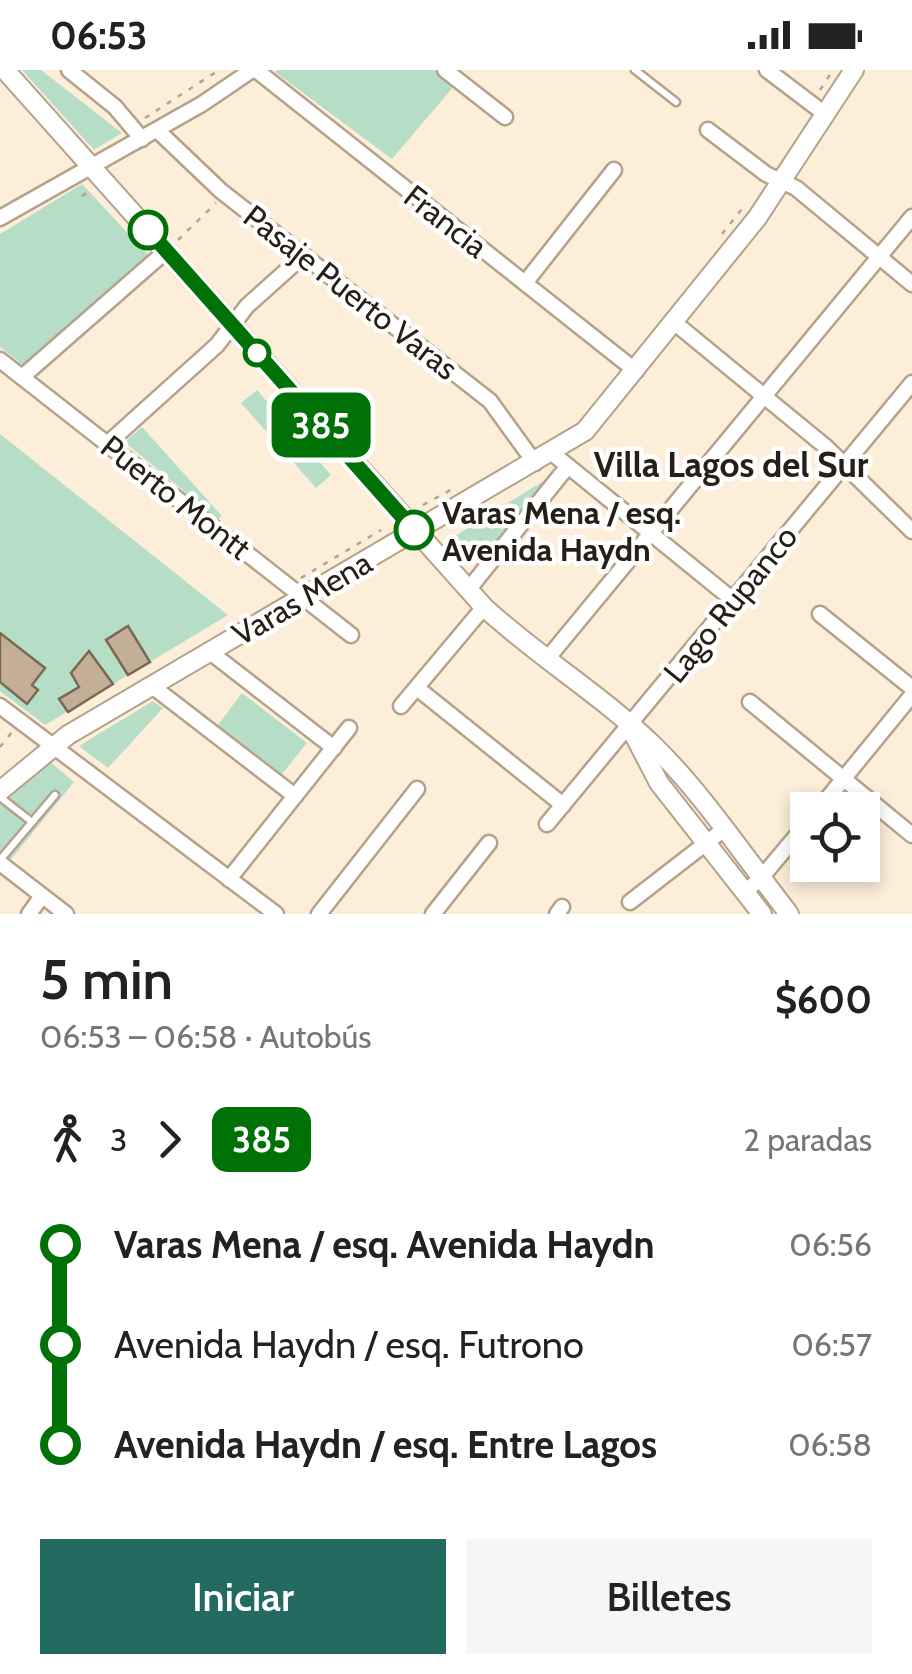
<!DOCTYPE html>
<html lang="es">
<meta charset="utf-8">
<style>
body{margin:0;font-family:Cabin,sans-serif;background:#f6f6f6;color:#222;height:100vh;display:flex;flex-direction:column;font-size:38px;white-space:nowrap}
*{box-sizing:border-box;margin:0}
p{font-size:32px;color:#767676}
.icon{flex:none;width:55px;height:55px;fill:none;stroke:currentColor;stroke-width:2;stroke-linecap:round;stroke-linejoin:round}
.map{position:relative;height:844px;overflow:hidden}
.side{display:flex;flex-direction:column;background:#fff;flex:1}
.side>*{flex:none}
.badge{padding:0 20px;border-radius:15px;font-size:35px;line-height:65px}
.controls{position:absolute;left:790px;top:722px;display:grid;gap:20px}
.controls a{display:grid;place-items:center;width:90px;height:90px;border-radius:0px;background:#fff;box-shadow:0 5px 15px #0003;font-size:50px}
.map>.badge{position:absolute;translate:-50% -50%;box-shadow:0 0 0 5px #fff}
.legs{display:flex;align-items:center;gap:15px;height:110px;padding:0 40px;font-size:32px}
.legs p{margin-inline-start:auto}
.headline{display:flex;align-items:center;justify-content:space-between;height:170px;padding:0 40px}
h1{font-size:55px;font-weight:600;line-height:75px}
.cta{display:flex;gap:20px;margin-top:auto;padding:20px 40px}
.cta a{flex:1;height:115px;border-radius:0px;background:#236b61;color:#fff;font-size:40px;font-weight:600;line-height:115px;text-align:center}
.cta a+a{background:#f6f6f6;color:#222}
ul{padding:0 40px;list-style:none}
li{display:flex;align-items:center;gap:35px;height:100px;font-size:38px}
li i{display:grid;place-items:center;width:15px;height:100%;margin:0 12px;background:currentColor}
li i::after{content:'';width:25px;height:25px;margin:-12px;border:8px solid;border-radius:50%;background:#fff}
li p{margin-inline-start:auto}
li:first-child i{background:linear-gradient(#0000 50%,currentColor 0)}
li:last-child i{background:linear-gradient(currentColor 50%,#0000 0)}
.status{display:flex;justify-content:space-between;align-items:center;height:70px;padding:0 50px;background:#fff;direction:ltr}
.status svg{height:28px;fill:currentColor}
.map>svg:first-child{display:block}
.green{fill:#b6dec6}
.building{fill:#c3af98;stroke:#7a6852;stroke-width:2.5}
.lines{fill:none;stroke-linecap:round;stroke-linejoin:round}
.service-casing{stroke:#b4a38a;stroke-width:11}
.minor-casing{stroke:#b4a38a;stroke-width:19}
.tertiary-casing{stroke:#b4a38a;stroke-width:22}
.path{stroke:#b0a494;stroke-width:2.5;stroke-dasharray:5 8;stroke-linecap:butt}
.service{stroke:#fff;stroke-width:6}
.minor{stroke:#fff;stroke-width:14}
.tertiary{stroke:#fff;stroke-width:18}
.line-1-casing{stroke:#fff;stroke-width:22}
.line-1{stroke:#007106;stroke-width:15}
.stop-1-dot{fill:#fff;stroke:#007106;stroke-width:5}
.labels{text-anchor:middle;dominant-baseline:central;stroke-width:9;stroke-linejoin:round;paint-order:stroke}
.street-label{font-size:32px;fill:#251f15;stroke:#fff}
.stop-label{font-size:32px;font-weight:bold;fill:#251f15;stroke:#fff;text-anchor:start}
.neighbourhood-label{font-size:35px;font-weight:bold;fill:#251f15;stroke:#fff}
</style>
<div class="status"><b>06:53</b><svg viewBox="0 0 49 12"><path d="M0 12V9h3v3zM5 12V6h3v6zM10 12V3h3v9zM15 12V0h3v12zM26 1h20v11H26zM47 4h2v5h-2z"/></svg></div>
<div class="map">
<svg width="912" height="844" viewBox="0 0 912 844">
<rect width="100%" height="100%" fill="#fdeeda"/>
<!-- green -->
<g class="green">
<path d="M22,0H41L122,63L94,80Z"/>
<path d="M278,0H433L454,16L392,89L275,2Z"/>
<path d="M82,114L149,186L23,295L0,277V164Z"/>
<path d="M257,320L331,405L316,418L241,333Z"/>
<path d="M142,357L222,446L218,449L128,375L127,370Z"/>
<path d="M0,364L228,545L45,655L0,621Z"/>
<path d="M561,400L482,498L455,466Z"/>
<path d="M242,623L307,673L282,704L218,655Z"/>
<path d="M153,631L163,638L108,698L79,676Z"/>
<path d="M49,691L74,712L3,799L0,797V735Z"/>
</g>
<!-- building -->
<g class="building">
<path d="M128,556L150,592L128,605L106,570Z"/>
<path d="M0,563L45,598L32,615L38,620L27,634L0,612Z"/>
<path d="M89,581L113,614L68,642L59,629L79,617L71,603Z"/>
</g>
<g class="lines">
<defs>
<g id="service">
<path d="M635,0L676,32"/>
<path d="M0,727L32,752"/>
<path d="M0,790L55,725"/>
</g>
<g id="minor">
<path d="M69,0L115,37L142,69"/>
<path d="M256,0L636,301"/>
<path d="M445,0L505,47"/>
<path d="M767,0L825,44"/>
<path d="M157,60L221,121L490,331L535,393"/>
<path d="M708,60L766,104L796,118L912,214"/>
<path d="M0,148L202,34L252,0"/>
<path d="M525,213L614,100"/>
<path d="M675,253L826,377L912,461"/>
<path d="M0,290L351,565"/>
<path d="M22,307L166,181"/>
<path d="M107,374L217,275L247,236L304,185"/>
<path d="M552,383L733,530"/>
<path d="M468,520L568,396"/>
<path d="M820,544L912,618"/>
<path d="M210,582L334,678"/>
<path d="M547,589L912,147"/>
<path d="M152,616L295,726"/>
<path d="M417,618L563,735"/>
<path d="M750,632L912,765"/>
<path d="M0,636L276,844"/>
<path d="M401,636L484,537"/>
<path d="M818,740L912,625"/>
<path d="M547,754L912,313"/>
<path d="M0,793L66,844"/>
<path d="M229,809L349,658"/>
<path d="M745,822L761,808L808,752"/>
<path d="M630,832L723,760"/>
<path d="M29,844L42,826"/>
<path d="M319,844L417,719"/>
<path d="M433,844L489,773"/>
<path d="M557,844L562,837"/>
</g>
<g id="tertiary">
<path d="M5,0L484,537C538,587 602,625 655,677C703,724 747,790 789,844"/>
<path d="M632,661L659,713L762,844"/>
<path d="M0,721L68,665L585,361L757,148L854,0"/>
</g>
</defs>
<!-- service casing -->
<use href="#service" class="service-casing"/>
<!-- minor casing -->
<use href="#minor" class="minor-casing"/>
<!-- tertiary casing -->
<use href="#tertiary" class="tertiary-casing"/>
<!-- path -->
<g class="path">
<path d="M820,20L833,0"/>
<path d="M145,48L219,0"/>
<path d="M82,126L90,121"/>
<path d="M722,164L745,135"/>
<path d="M178,170L216,133"/>
<path d="M423,435L456,417"/>
<path d="M301,508L381,460"/>
<path d="M0,677L12,662"/>
</g>
<!-- service -->
<use href="#service" class="service"/>
<!-- minor -->
<use href="#minor" class="minor"/>
<!-- tertiary -->
<use href="#tertiary" class="tertiary"/>
</g>
<g class="lines">
<defs>
<path id="line-1" d="M148,160L414,460"/>
</defs>
<!-- line-1 casing -->
<use href="#line-1" class="line-1-casing"/>
<!-- line-1 -->
<use href="#line-1" class="line-1"/>
</g>
<!-- markers -->
<g class="stop-1-dot">
<circle cx="148" cy="160" r="18"/>
<circle cx="257" cy="283" r="12"/>
<circle cx="414" cy="460" r="18"/>
</g>
<g class="labels">
<!-- street labels -->
<g class="street-label">
<text transform="translate(446 151) rotate(38)">Francia</text>
<text transform="translate(351 222) rotate(38)">Pasaje Puerto Varas</text>
<text transform="translate(176 427) rotate(38)">Puerto Montt</text>
<text transform="translate(302 528) rotate(-30)">Varas Mena</text>
<text transform="translate(730 534) rotate(-51)">Lago Rupanco</text>
</g>
<!-- stop labels -->
<g class="stop-label">
<text x="442" y="442">Varas Mena / esq.<tspan x="442" dy="37">Avenida Haydn</tspan></text>
</g>
<!-- neighbourhood labels -->
<g class="neighbourhood-label">
<text x="731" y="394">Villa Lagos del Sur</text>
</g>
</g>
</svg>
<div class="controls">
<a><svg class="icon" aria-label="locate" viewBox="0 0 24 24"><circle cx="12" cy="12" r="6"/><path d="M12 2v4M12 18v4M2 12h4M18 12h4"/></svg></a>
</div>
<b class="badge" style="left:321px;top:355px;background:#007106;color:#fff">385</b>
</div>
<section class="side">
<div class="headline"><div><h1>5 min</h1><p>06:53 – 06:58 · Autobús</p></div><b>$600</b></div>
<div class="legs"><svg class="icon" aria-label="walk" viewBox="0 0 24 24"><circle cx="13" cy="4" r="2"/><path d="M13 8l-2 6 4 7M11 14l-3 7M7 12l3-4h3l4 4"/></svg>3<svg class="icon" aria-label="forward" viewBox="0 0 24 24"><path d="M9 5l7 7-7 7"/></svg><b class="badge" style="background:#007106;color:#fff">385</b><p>2 paradas</p></div>
<ul>
<li><i style="color:#007106"></i><b>Varas Mena / esq. Avenida Haydn</b><p>06:56</p></li>
<li><i style="color:#007106"></i><span>Avenida Haydn / esq. Futrono</span><p>06:57</p></li>
<li><i style="color:#007106"></i><b>Avenida Haydn / esq. Entre Lagos</b><p>06:58</p></li>
</ul>
<div class="cta"><a>Iniciar</a><a>Billetes</a></div>
</section>
